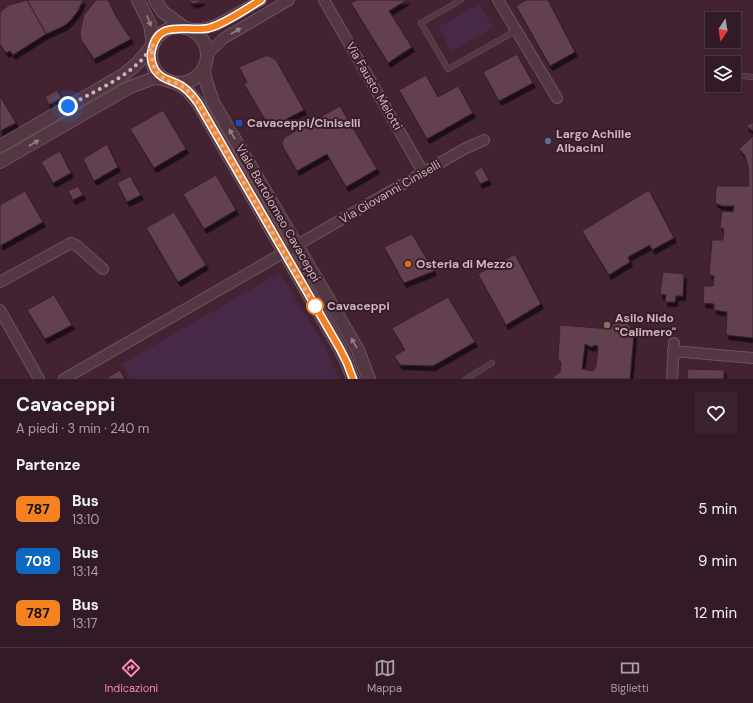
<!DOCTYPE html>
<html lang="it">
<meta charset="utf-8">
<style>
body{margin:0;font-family:"DM Sans",sans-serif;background:#3a232e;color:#f1f3f6;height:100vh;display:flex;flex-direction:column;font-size:15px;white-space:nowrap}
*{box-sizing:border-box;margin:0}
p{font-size:13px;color:#a8a1a7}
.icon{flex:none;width:22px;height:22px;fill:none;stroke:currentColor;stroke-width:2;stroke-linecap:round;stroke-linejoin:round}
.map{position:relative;height:379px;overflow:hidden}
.sheet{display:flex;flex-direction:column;background:#321a26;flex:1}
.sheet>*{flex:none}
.badge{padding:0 8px;border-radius:6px;font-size:14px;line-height:26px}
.needle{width:26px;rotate:192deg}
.controls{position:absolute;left:705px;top:12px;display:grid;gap:8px}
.controls a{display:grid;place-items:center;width:36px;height:36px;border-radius:0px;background:#321a26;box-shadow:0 4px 16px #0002,0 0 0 1px #4d3843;font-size:20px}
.you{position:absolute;width:20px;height:20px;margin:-10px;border:3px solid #fff;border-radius:50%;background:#1a73e8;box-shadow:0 0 0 6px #1a73e833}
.map>.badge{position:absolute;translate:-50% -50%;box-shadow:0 0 0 2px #fff}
h2{padding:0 16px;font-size:15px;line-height:36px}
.round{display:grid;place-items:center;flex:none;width:42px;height:42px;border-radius:0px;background:#3a232e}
.summary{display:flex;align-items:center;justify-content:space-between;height:68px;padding:0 16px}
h1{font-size:19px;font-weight:700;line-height:30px}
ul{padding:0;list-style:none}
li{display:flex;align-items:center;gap:12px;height:52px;padding:0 16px}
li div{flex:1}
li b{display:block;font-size:15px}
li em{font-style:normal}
li .badge{min-width:44px;font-weight:700;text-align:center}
.tab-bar{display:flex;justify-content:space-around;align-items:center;height:56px;border-top:1px solid #4d3843;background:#321a26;font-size:11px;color:#a8a1a7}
.tab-bar a{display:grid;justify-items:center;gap:2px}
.tab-bar .current{color:#ff87b9}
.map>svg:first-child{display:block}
.green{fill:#472947}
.building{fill:#64404f;stroke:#3a1f2b;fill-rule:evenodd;filter:url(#shadow)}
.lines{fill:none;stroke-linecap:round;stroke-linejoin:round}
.service-casing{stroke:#6d535f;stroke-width:6}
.minor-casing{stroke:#6d535f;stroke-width:12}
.tertiary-casing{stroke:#6d535f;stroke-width:14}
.service{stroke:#533844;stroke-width:5}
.minor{stroke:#533844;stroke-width:10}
.tertiary{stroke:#533844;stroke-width:12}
.oneway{fill:#967d88}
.line-casing{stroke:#fff;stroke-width:9}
.line{stroke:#f58220;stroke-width:6}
.walk{stroke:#cdb5bf;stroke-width:4;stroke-dasharray:0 7.2}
.transit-dot{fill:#1a4fb4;stroke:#381d29;stroke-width:1.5}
.service-dot{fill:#5c6f8a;stroke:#381d29;stroke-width:1.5}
.food-dot{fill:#e8710a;stroke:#381d29;stroke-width:1.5}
.stop-dot{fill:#fff;stroke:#f58220;stroke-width:2}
.education-dot{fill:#8d6e63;stroke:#381d29;stroke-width:1.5}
.labels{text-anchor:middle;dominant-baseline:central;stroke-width:4;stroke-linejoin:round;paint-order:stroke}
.street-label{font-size:12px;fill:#cdb5bf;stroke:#381d29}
.poi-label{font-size:12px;font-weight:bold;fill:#cdb5bf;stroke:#381d29;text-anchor:start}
.stop-label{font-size:12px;font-weight:bold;fill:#cdb5bf;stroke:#381d29;text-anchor:start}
</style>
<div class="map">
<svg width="753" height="379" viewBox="0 0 753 379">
<defs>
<filter id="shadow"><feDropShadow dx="2.5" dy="4.5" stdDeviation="0" flood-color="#0009"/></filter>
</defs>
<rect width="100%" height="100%" fill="#432332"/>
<!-- green -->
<g class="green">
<path d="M479,4L493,28L451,51L438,27Z"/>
<path d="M279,273L325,346L339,379H130L122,364Z"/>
</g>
<!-- building -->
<g class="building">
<path d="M27,0H83L78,11L70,21L64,26L46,34Z"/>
<path d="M27,0L46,34L13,55L10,51L6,53L0,44V12L9,5Z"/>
<path d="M96,0H108L117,18L131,39L94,59L81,40L80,32L84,15Z"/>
<path d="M188,0H203L194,4Z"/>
<path d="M356,0H407L389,11L412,47L388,63L351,3Z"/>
<path d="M526,0H548L575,52L550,66L516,6Z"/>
<path d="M517,54L533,83L499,101L483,72Z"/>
<path d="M265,56H269L276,60L304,110L277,124H271L264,118L244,84L247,82L239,67Z"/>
<path d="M426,75L438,97L458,86L473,113L427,139L399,90Z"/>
<path d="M57,90L61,98L49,105L45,97Z"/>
<path d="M0,96L16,123L0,131Z"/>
<path d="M340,106L377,169L346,187L327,154L297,171L283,147L282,142L285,137Z"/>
<path d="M163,110L186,149L154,168L130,129Z"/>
<path d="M753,122V131L746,126Z"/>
<path d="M753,136V338L726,335L727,312L714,310V304L703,303L704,286H713L714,276L709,275L712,240H723L724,229L720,228L722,211L733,212L734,206H722L717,204L715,202L716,189L717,186H749L748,166L745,156L739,149Z"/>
<path d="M107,144L118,167L94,181L83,159Z"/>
<path d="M60,151L71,173L53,183L41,162Z"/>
<path d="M482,167L489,180L480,184L474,172Z"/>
<path d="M216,175L236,210L204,229L183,194Z"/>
<path d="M130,176L141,195L127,202L117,183Z"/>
<path d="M78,186L83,195L73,200L68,191Z"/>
<path d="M649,190L674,238L652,250L650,245L628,257L630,262L609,275L582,231Z"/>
<path d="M25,191L43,222L0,246V205Z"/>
<path d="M174,212L206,265L178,282L146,228Z"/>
<path d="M412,234L434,271L404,283L384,247Z"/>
<path d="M515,254L541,304L506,325L478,274Z"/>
<path d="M663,272L684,274L683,296H676L675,302H665L666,295L660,294Z"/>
<path d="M54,295L72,325L45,339L27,310Z"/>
<path d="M448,297L475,342L433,366L400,365L394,356L405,350L392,328Z"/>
<path d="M614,322L629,324L634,334L630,379H552L553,377L560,372L561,362L558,360L560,325L611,329ZM585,344L591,347L596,345L598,347L596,366L593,371L582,369Z"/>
<path d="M688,369L724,370V379H687Z"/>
<path d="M120,370L125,379H105Z"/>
</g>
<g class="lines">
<defs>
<g id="service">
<path d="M461,0L421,23L448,69L517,30"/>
<path d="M742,76L753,77"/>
<path d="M466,379L492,363"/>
</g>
<g id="minor">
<path d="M324,0L423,172"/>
<path d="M498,0L557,98"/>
<path d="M186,29H202L216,25L261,0"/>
<path d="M206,55L224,38L289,0"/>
<path d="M0,282L71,243L76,245L103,269"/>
<path d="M0,310L39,379"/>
<path d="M673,351L753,358"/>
<path d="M64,379L464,149L484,140"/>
<path d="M672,379L674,343"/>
</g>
<g id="tertiary">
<path d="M138,0L150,24L153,44"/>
<path d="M155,0L163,12L185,28"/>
<circle cx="179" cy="55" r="28"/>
<path d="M204,67L205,78L213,102L358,350L369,379"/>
<path d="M178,84L187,90L198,103L340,349L347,363L353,379"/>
<path d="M0,146L123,75C136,66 144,57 153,44"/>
<path d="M0,162L130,87L154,78L164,79"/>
</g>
</defs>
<!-- service casing -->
<use href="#service" class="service-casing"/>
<!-- minor casing -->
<use href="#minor" class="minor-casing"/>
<!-- tertiary casing -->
<use href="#tertiary" class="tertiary-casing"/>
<!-- service -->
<use href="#service" class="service"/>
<!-- minor -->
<use href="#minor" class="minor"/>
<!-- tertiary -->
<use href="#tertiary" class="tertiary"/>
</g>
<!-- one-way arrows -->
<defs><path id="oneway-solid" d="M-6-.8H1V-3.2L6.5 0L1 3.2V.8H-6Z"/></defs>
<g class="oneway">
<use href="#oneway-solid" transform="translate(149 21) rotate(69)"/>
<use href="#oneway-solid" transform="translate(236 31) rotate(-30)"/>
<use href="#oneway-solid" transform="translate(232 134) rotate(-120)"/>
<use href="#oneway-solid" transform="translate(34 143) rotate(-30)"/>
<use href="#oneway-solid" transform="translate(354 343) rotate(-120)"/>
</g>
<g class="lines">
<defs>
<path id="line" d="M261,0C245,9 227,23 209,28C188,33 159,18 152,49C150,56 151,63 155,70C162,80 169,79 178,84C186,87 193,96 198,103L340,349L347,363L353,379"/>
</defs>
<!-- line casing -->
<use href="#line" class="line-casing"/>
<!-- line -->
<use href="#line" class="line"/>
<!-- walk -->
<path class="walk" d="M68,106C89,94 117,82 135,66C143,60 148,52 153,44C150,58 152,72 166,80C170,82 174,82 178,84C186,87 193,96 198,103L318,312L315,306"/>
</g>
<!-- markers -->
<rect class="transit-dot" x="235" y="119" width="8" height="8" rx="2"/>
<circle class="service-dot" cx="548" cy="141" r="4"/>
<circle class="food-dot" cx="408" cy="264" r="4"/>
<circle class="stop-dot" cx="315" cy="306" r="8"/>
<circle class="education-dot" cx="607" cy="325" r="4"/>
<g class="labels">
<!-- street labels -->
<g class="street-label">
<text transform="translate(374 86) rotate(60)">Via Fausto Melotti</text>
<text transform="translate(390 192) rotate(-30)">Via Giovanni Ciniselli</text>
<text transform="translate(278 213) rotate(60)">Viale Bartolomeo Cavaceppi</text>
</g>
<!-- poi labels -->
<g class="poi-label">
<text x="247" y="123">Cavaceppi/Ciniselli</text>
<text x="556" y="134">Largo Achille<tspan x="556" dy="14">Albacini</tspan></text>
<text x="416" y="264">Osteria di Mezzo</text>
<text x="615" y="318">Asilo Nido<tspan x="615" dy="14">"Calimero"</tspan></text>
</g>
<!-- stop labels -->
<g class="stop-label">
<text x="327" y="306">Cavaceppi</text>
</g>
</g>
</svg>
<div class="controls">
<a><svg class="needle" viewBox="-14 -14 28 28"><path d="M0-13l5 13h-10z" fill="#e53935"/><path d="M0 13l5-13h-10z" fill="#a8a1a7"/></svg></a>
<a><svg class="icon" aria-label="layers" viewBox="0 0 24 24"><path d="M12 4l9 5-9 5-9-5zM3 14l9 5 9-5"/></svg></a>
</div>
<div class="you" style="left:68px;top:106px"></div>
</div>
<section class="sheet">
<div class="summary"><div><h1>Cavaceppi</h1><p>A piedi · 3 min · 240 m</p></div><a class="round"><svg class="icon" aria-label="heart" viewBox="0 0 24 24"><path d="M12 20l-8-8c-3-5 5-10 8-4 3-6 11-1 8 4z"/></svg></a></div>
<h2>Partenze</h2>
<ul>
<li><span class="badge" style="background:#f58220;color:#111">787</span><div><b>Bus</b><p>13:10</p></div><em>5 min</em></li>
<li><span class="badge" style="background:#0c69bf;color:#fff">708</span><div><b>Bus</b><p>13:14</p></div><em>9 min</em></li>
<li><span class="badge" style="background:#f58220;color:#111">787</span><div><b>Bus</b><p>13:17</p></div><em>12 min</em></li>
</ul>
</section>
<nav class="tab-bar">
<a class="current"><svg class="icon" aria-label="directions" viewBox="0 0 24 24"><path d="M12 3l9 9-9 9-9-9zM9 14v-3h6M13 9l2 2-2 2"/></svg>Indicazioni</a>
<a><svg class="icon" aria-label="map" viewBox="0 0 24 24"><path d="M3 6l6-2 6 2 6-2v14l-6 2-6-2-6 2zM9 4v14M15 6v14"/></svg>Mappa</a>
<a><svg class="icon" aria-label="tickets" viewBox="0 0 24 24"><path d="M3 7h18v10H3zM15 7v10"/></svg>Biglietti</a>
</nav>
